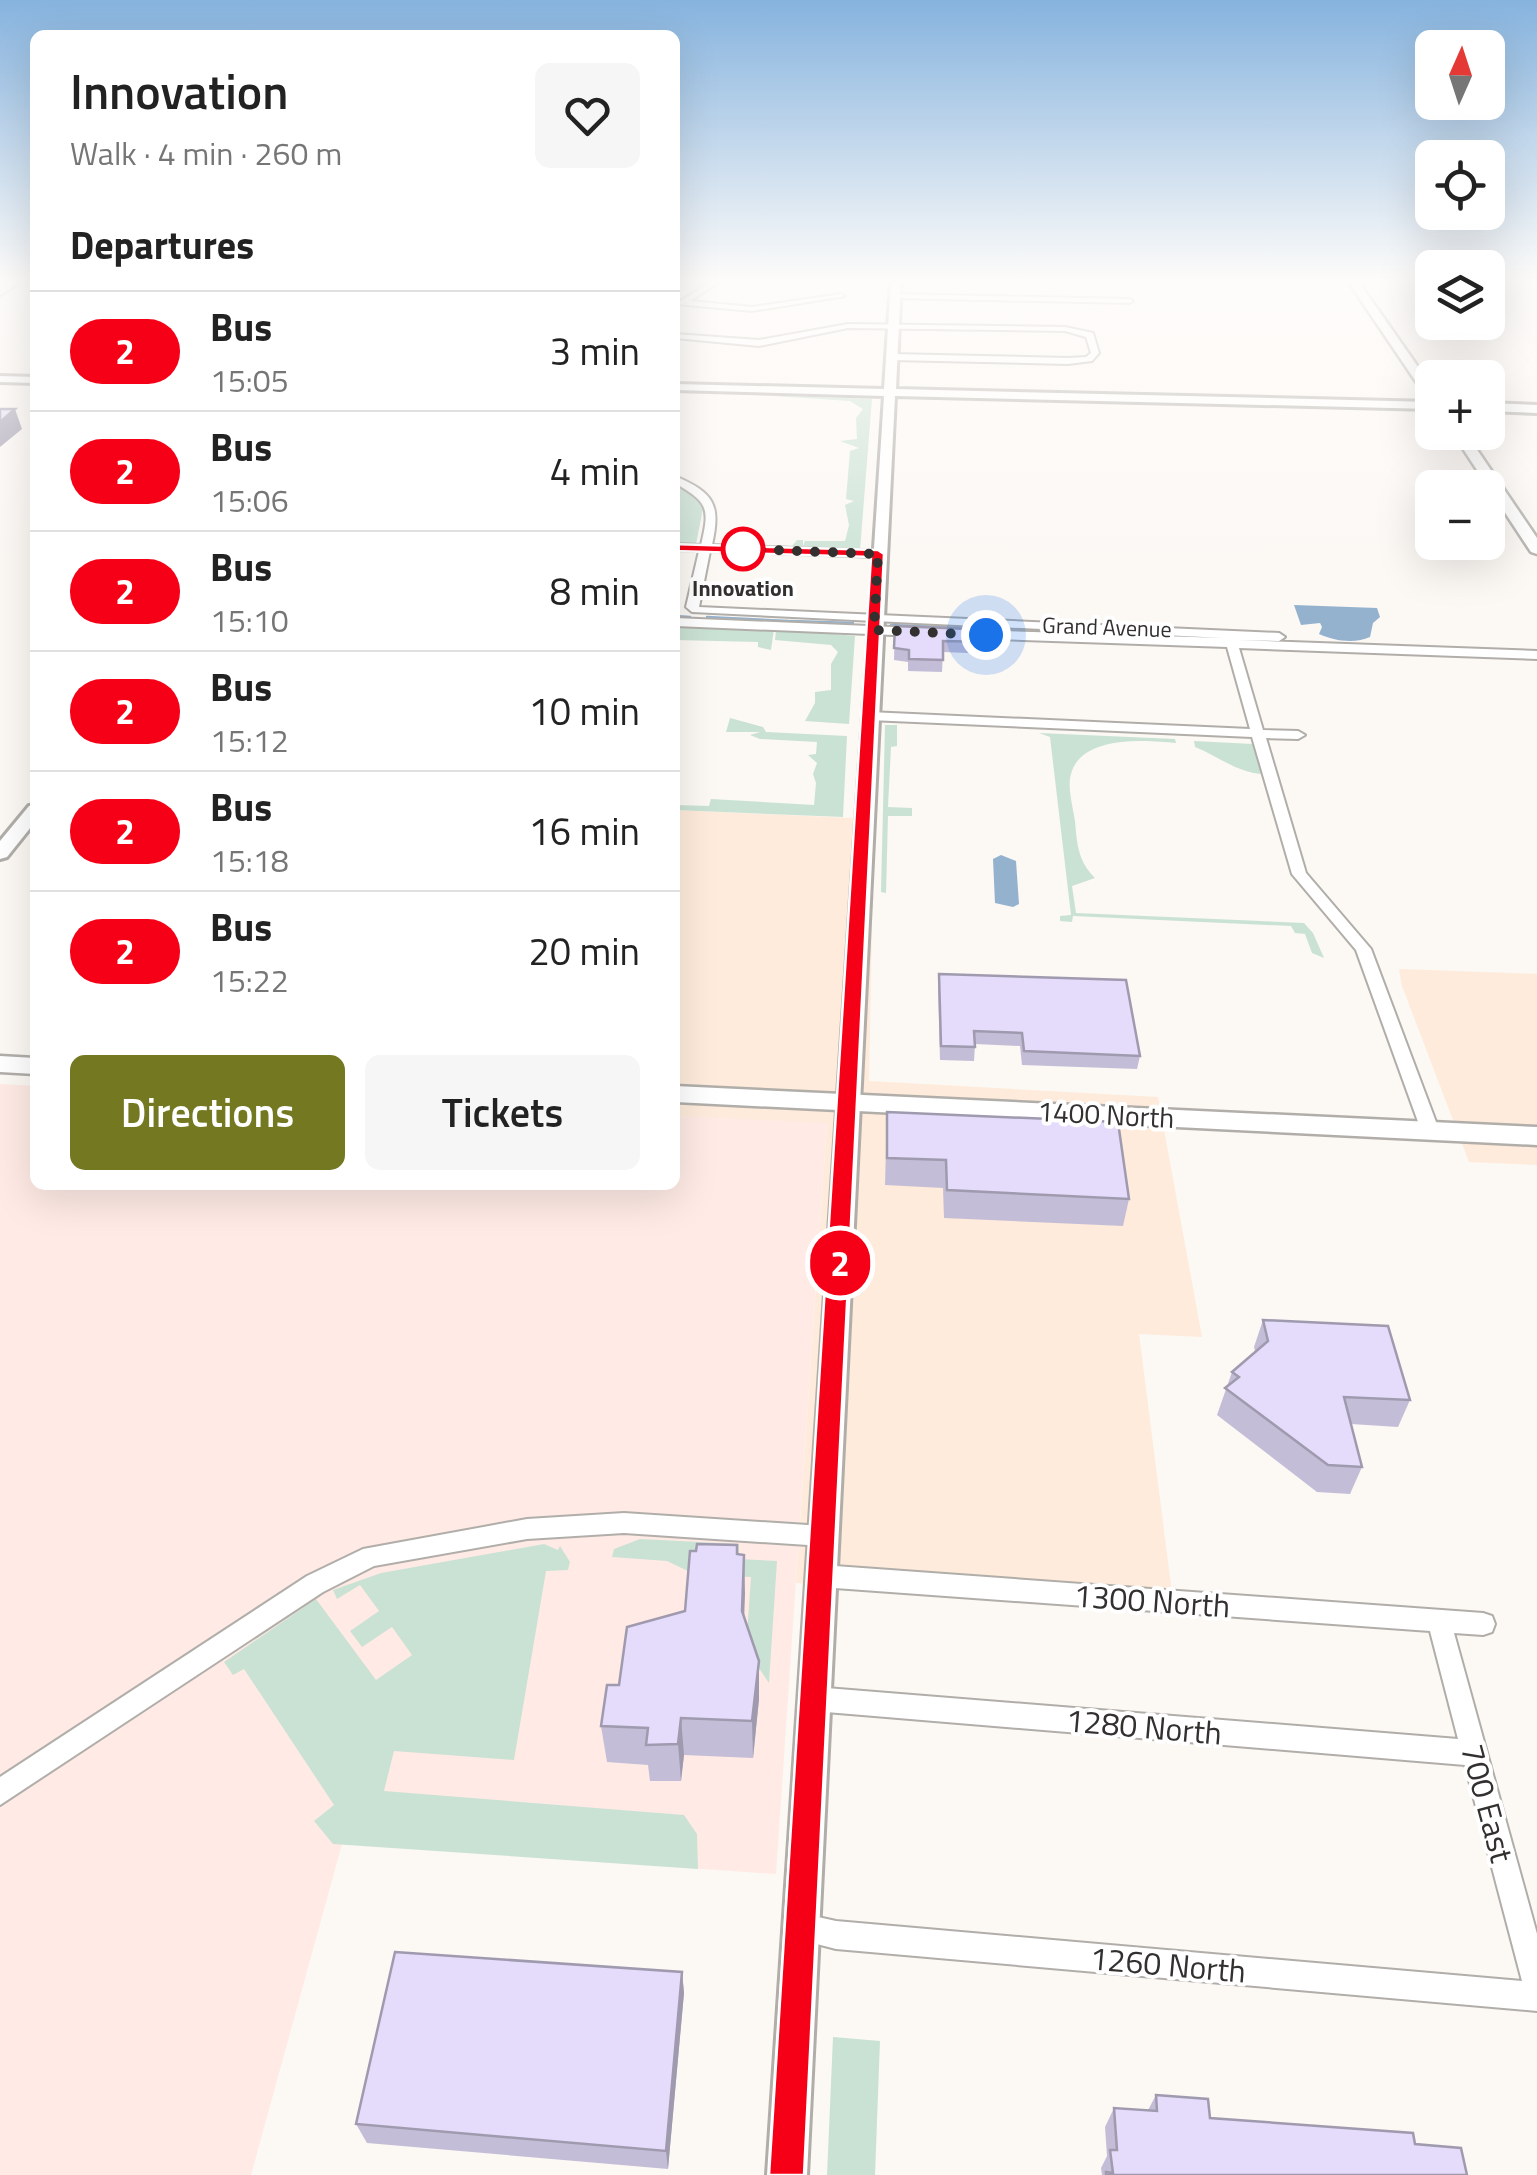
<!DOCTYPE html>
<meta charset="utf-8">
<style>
body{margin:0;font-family:"Titillium Web",sans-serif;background:#f6f6f6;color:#222;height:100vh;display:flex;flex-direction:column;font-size:38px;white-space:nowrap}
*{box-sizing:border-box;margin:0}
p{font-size:32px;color:#767676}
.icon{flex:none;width:55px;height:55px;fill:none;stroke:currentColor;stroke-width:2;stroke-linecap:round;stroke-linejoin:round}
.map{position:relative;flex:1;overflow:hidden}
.drawer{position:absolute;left:30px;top:30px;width:650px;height:1160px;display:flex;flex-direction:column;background:#fff;border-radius:15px;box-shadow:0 10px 40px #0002}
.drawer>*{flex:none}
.badge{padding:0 20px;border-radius:32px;font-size:35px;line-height:65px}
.needle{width:65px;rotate:3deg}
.fabs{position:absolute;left:1415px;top:30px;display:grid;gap:20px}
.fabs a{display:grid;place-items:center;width:90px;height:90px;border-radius:15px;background:#fff;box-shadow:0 10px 40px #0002;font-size:50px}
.you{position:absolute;width:50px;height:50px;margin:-25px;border:8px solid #fff;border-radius:50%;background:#1a73e8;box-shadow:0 0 0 15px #1a73e833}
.map>.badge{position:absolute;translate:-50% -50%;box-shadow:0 0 0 5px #fff}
h2{padding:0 40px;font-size:38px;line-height:90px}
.round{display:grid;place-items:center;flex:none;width:105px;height:105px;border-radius:15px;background:#f6f6f6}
.head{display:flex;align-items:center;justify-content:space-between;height:170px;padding:0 40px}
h1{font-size:48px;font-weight:600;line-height:75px}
.cta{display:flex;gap:20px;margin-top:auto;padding:20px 40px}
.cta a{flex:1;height:115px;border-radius:15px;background:#737821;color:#fff;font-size:40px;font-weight:600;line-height:115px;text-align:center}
.cta a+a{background:#f6f6f6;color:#222}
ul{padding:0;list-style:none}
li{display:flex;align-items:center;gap:30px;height:120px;padding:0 40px;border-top:2px solid #e0e0e0}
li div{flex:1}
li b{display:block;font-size:38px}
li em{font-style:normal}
li .badge{min-width:110px;font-weight:700;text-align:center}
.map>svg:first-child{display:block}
.commercial{fill:#feebdb}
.medical{fill:#ffeae5}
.green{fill:#cae2d4}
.water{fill:#94b2ce}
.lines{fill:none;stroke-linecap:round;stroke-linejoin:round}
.stream{stroke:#94b2ce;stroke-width:2.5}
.minor-casing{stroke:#b1aeaa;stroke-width:4}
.tertiary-casing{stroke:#b1aeaa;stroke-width:6}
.secondary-casing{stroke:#b1aeaa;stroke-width:5}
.minor{fill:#fff;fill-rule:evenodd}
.tertiary{fill:#fff;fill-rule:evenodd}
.secondary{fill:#fff;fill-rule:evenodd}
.wall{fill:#c4bdd7}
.shaded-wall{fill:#a09aaf}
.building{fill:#e4dcfa;stroke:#a09aaf;stroke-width:2.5}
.line{fill:#f60017;stroke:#fff;stroke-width:2.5}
.walk{stroke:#32312f;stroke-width:10;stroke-dasharray:0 18}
.stop-dot{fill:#fff;stroke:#f60017;stroke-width:5}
.labels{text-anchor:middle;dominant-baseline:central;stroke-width:8;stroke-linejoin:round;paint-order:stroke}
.far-stop-label{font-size:22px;font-weight:bold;fill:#32312f;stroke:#fff}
.far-street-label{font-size:22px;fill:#32312f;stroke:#fff}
.street-label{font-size:28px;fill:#32312f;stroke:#fff}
.near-street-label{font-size:32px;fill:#32312f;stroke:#fff}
</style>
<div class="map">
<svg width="1537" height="2175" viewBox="0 0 1537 2175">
<rect width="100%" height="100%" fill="#fcf8f4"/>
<!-- commercial -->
<g class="commercial">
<path d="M675,810L874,819L869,1081L1158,1097L1202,1337L1139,1334L1174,1609L796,1583L827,1124L675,1116Z"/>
<path d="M1399,969L1537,974V1165L1469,1162L1402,986Z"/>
</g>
<!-- medical -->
<path class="medical" d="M0,1084L35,1086V1185H675V1116L827,1123L776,1874L342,1844L251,2175H0Z"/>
<!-- green -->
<g class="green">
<path d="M757,395L872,399L860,550L792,546L797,540H803V546L805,541H845L849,525L845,505L854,501L846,499L850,451L859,448L840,441L857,439L856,418L863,409L850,401Z"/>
<path d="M675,484L696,497L703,509L696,544H675Z"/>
<path d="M675,625L774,629L771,650L758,647V642L675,640Z"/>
<path d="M776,629L855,636L849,724L805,721L815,703V692L831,690V664L838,652L831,645L775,640Z"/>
<path d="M730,718L763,727L766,732L847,736L843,817L675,810V805L709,806L711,799L814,805L816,783L813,774L817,763L808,755L816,754L817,742L760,739L750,735L760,732H726Z"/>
<path d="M885,725H897V746L891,747L888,807L912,808V816H888L886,893L881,892Z"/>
<path d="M1039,733L1175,739L1176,743C1146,740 1081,735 1071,774C1067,787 1073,807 1075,821C1077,844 1078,861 1095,878L1072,886L1076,913L1304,923L1313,933L1324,958L1312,953L1305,934L1295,933L1291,926L1073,916L1072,922L1060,921V916L1071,915L1050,737Z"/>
<path d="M1194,741L1253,744L1262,774C1238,773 1218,756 1195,747Z"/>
<path d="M640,1539L739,1544V1559L777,1561L769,1683L746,1649L751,1577L694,1574L667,1561L612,1557L614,1549Z"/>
<path d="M544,1544L558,1550L560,1546L570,1562L568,1570L546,1571L514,1760L394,1751L384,1791L684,1815L697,1834L698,1869L333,1844L314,1821L334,1805L244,1669L233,1675L224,1662L316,1599L376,1680L412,1655L392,1627L362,1647L350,1631L379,1611L360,1585L337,1599L333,1590L381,1573Z"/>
<path d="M833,2037L880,2041L875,2175H827Z"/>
</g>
<!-- water -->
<g class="water">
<path d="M1294,605L1377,608L1380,617L1373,623L1370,637C1355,644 1334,641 1319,634L1322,627L1320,623L1301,625Z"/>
<path d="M1001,855L1016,861L1019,904L1013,907L995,903L993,859Z"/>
</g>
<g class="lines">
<!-- stream -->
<g class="stream">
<path d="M675,616L690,617"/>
<path d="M707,617L789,621"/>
<path d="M791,621L853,623"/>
<path d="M891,625L1044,631"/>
<path d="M1060,632L1143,636"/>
</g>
<defs>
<g id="minor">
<path d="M712,281H721L690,301L752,307L841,294L845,296L752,311L676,304Z"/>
<path d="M895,294L1129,299L1133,301L1129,303L892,298Z"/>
<path d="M848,324L1065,327L1093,333L1099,353L1092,361L1068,364L891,360L887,357L891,354L1068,358L1086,357L1091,353L1086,337L1065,331L848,328L759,346L675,338V334L759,340Z"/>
<path d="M675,476C714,493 721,504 712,545L878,551L883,554L878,557L710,551L699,607L1279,633L1285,637L1279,641L1237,640L1537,651V659L1239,648L1263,730L1298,731L1305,735L1298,739L1266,738L1306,873L1371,949L1439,1130L1436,1134L1430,1136L1421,1130L1356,950L1292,874L1252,737L869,720L863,716L869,712L1250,729L1227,647L968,638L962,634L968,630L1224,638L692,612L686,607L699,551L675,550V544L701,545C710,507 708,503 675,483Z"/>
<path d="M675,618L917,628L923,632L917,636L675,626Z"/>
<path d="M624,1513L823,1526L831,1529L835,1536L831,1543L823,1546L624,1533L527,1539L374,1566L323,1592L0,1805V1777L307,1576L363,1549L527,1519Z"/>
<path d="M821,1565L1483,1613L1492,1616L1495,1624L1492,1632L1483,1635L1454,1633L1537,1934V2011L836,1949L790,1937L786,1927L790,1917L800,1913L836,1921L1522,1981L1465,1765L814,1711L805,1707L801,1699L805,1691L814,1687L1458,1739L1430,1631L821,1587L813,1583L809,1576L813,1569Z"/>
</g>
<g id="tertiary">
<path d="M891,281H901L896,389L1432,402V409L895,396L807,2175H767L884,396L675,390V384L884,389Z"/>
<path d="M0,376L35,377V383L0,382Z"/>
<path d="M1488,403L1537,405V413L1488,411Z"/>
<path d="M35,805V822L7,857L0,859V841L29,806Z"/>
</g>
<g id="secondary">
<path d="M10,281H22L0,295V287Z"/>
<path d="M1348,281H1358L1432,387V399L1427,398Z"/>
<path d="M1452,432H1465L1537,538V554L1531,552Z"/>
<path d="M0,1056L35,1058V1074L0,1072Z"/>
<path d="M675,1086L1537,1127V1145L675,1102Z"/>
</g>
</defs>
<!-- minor casing -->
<use href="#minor" class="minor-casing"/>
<!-- tertiary casing -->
<use href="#tertiary" class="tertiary-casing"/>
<!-- secondary casing -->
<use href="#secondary" class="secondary-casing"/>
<!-- minor -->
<use href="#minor" class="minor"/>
<!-- tertiary -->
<use href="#tertiary" class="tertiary"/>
<!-- secondary -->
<use href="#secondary" class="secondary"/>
</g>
<!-- wall -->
<g class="wall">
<path d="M895,626L993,642L991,654L943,652L942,672L908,671V662L894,660Z"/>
<path d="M939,974L1140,1056L1137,1069L1022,1065L1020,1046L975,1044L974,1061L940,1060L938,987Z"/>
<path d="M887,1112L1129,1199L1123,1226L944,1218L943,1188L885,1185Z"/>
<path d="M1263,1320L1410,1400L1398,1427L1351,1424L1362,1467L1350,1494L1317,1492L1217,1415L1232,1372L1255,1351L1254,1347Z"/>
<path d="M696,1551L744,1555V1617L759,1699L753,1758L684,1755L681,1781H650L648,1765L607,1762L601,1726L619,1685L685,1611Z"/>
<path d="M682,1972L684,1993L668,2169L367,2143L356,2124Z"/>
<path d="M1156,2095L1210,2118L1415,2144L1467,2175H1102L1101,2168L1107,2156L1105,2127L1114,2108L1148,2110Z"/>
</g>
<!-- shaded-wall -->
<g class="shaded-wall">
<path d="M15,409L22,429L0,447V422Z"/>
<path d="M744,1555L745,1594L743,1649L742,1611Z"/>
<path d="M759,1661V1699L753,1758L752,1721Z"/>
<path d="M681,1718L684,1755L681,1781L678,1744Z"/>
<path d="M682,1972L684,1993L668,2169L666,2151Z"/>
</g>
<!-- building -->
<g class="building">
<path d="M0,409H15L0,422Z"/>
<path d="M895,626L992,630L993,642L943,641V660L909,659V650L894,648Z"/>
<path d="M939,974L1126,980L1140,1056L1024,1051L1022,1033L974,1031L975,1047L941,1046Z"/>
<path d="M887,1112L1118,1122L1129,1199L947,1190L946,1160L887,1158Z"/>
<path d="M1263,1320L1388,1326L1410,1400L1344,1397L1362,1467L1328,1465L1225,1388L1239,1377L1232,1372L1268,1341Z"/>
<path d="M697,1544L737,1545V1554L744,1555L742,1611L759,1661L752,1721L681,1718L678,1744L646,1745L648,1728L601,1726L607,1685H619L627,1627L685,1611L690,1551H696Z"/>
<path d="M395,1952L682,1972L666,2151L356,2124Z"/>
<path d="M1156,2095L1208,2099L1210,2118L1413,2133L1415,2144L1461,2148L1467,2175H1106V2172L1113,2173L1110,2150H1117L1114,2108L1157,2111Z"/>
</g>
<!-- sky -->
<linearGradient id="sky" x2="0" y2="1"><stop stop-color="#86b3de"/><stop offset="0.48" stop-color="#fefcfa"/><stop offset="1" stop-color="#fefcfa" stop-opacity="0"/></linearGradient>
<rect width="1537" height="585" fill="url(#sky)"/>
<!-- line -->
<path class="line" d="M671,544L878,550L884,554L804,2175H769L871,557L675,551Z"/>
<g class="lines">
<!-- walk -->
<path class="walk" d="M743,549L878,554L874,630L986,635"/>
</g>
<!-- markers -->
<circle class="stop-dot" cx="743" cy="549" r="20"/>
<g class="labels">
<!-- far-stop labels -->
<g class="far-stop-label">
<text x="743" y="588">Innovation</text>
</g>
<!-- far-street labels -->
<g class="far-street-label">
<text transform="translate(1107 627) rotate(2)">Grand Avenue</text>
</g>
<!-- street labels -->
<g class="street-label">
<text transform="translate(1106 1114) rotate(3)">1400 North</text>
</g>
<!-- near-street labels -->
<g class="near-street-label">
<text transform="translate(1152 1600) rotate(4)">1300 North</text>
<text transform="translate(1144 1726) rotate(5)">1280 North</text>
<text transform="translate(1488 1803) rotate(75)">700 East</text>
<text transform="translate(1168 1964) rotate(5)">1260 North</text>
</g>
</g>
</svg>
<div class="fabs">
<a><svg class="needle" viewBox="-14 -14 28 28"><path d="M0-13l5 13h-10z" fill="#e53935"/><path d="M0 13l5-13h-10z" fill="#767676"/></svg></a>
<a><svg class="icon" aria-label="locate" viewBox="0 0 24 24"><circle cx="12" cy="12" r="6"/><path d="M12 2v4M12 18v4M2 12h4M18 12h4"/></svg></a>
<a><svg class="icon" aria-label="layers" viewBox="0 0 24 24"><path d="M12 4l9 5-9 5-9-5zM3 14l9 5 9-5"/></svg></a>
<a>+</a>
<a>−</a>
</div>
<div class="you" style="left:986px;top:635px"></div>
<b class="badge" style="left:840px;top:1263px;background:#f60017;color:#fff">2</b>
<section class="drawer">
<div class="head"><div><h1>Innovation</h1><p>Walk · 4 min · 260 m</p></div><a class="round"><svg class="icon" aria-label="heart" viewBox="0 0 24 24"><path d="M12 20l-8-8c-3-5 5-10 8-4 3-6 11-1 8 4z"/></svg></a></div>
<h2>Departures</h2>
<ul>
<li><span class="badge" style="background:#f60017;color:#fff">2</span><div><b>Bus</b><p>15:05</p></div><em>3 min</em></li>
<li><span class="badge" style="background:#f60017;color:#fff">2</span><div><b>Bus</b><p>15:06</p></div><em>4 min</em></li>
<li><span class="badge" style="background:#f60017;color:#fff">2</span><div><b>Bus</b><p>15:10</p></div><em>8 min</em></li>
<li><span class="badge" style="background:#f60017;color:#fff">2</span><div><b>Bus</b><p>15:12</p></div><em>10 min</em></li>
<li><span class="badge" style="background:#f60017;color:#fff">2</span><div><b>Bus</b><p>15:18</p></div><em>16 min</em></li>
<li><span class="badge" style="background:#f60017;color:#fff">2</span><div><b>Bus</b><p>15:22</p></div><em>20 min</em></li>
</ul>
<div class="cta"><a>Directions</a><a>Tickets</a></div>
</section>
</div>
